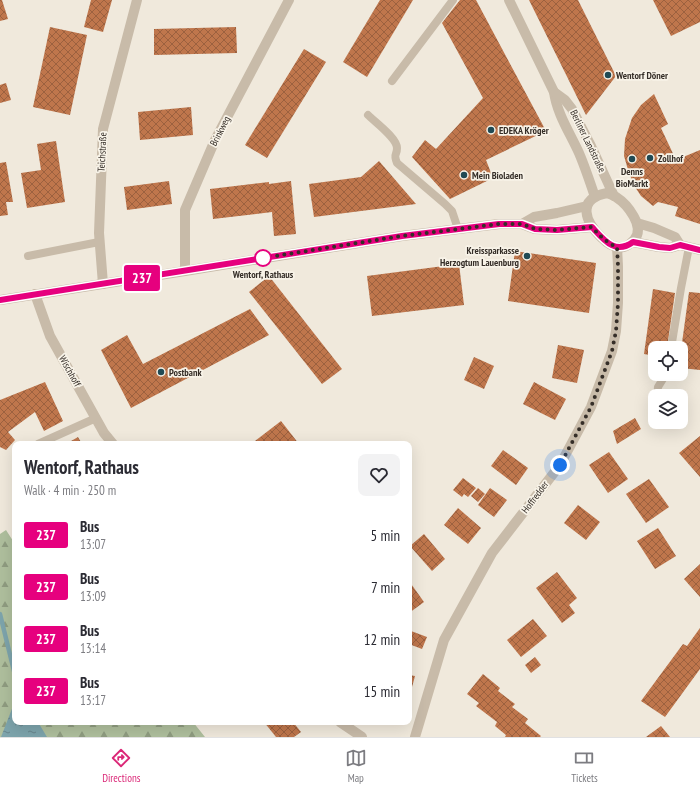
<!DOCTYPE html>
<meta charset="utf-8">
<style>
body{margin:0;font-family:"PT Sans Narrow",sans-serif;background:#f2f2f3;color:#2b2b33;height:100vh;display:flex;flex-direction:column;font-size:15px;white-space:nowrap}
*{box-sizing:border-box;margin:0}
p{font-size:13px;color:#7c7c81}
.icon{flex:none;width:22px;height:22px;fill:none;stroke:currentColor;stroke-width:2;stroke-linecap:round;stroke-linejoin:round}
.map{position:relative;flex:1;overflow:hidden}
.side{position:absolute;left:12px;top:441px;width:400px;height:284px;display:flex;flex-direction:column;background:#fff;border-radius:8px;box-shadow:0 4px 16px #0002}
.side>*{flex:none}
.badge{padding:0 8px;border-radius:3px;font-size:14px;line-height:26px}
.controls{position:absolute;left:648px;top:341px;display:grid;gap:8px}
.controls a{display:grid;place-items:center;width:40px;height:40px;border-radius:8px;background:#fff;box-shadow:0 4px 16px #0002;font-size:20px}
.you{position:absolute;width:20px;height:20px;margin:-10px;border:3px solid #fff;border-radius:50%;background:#1a73e8;box-shadow:0 0 0 6px #1a73e833}
.map>.badge{position:absolute;translate:-50% -50%;box-shadow:0 0 0 2px #fff}
.round{display:grid;place-items:center;flex:none;width:42px;height:42px;border-radius:8px;background:#f2f2f3}
.headline{display:flex;align-items:center;justify-content:space-between;height:68px;padding:0 12px}
h1{font-size:19px;font-weight:600;line-height:30px}
ul{padding:0;list-style:none}
li{display:flex;align-items:center;gap:12px;height:52px;padding:0 12px}
li div{flex:1}
li b{display:block;font-size:15px}
li em{font-style:normal}
li .badge{min-width:44px;font-weight:700;text-align:center}
.tab-bar{display:flex;justify-content:space-around;align-items:center;height:56px;border-top:1px solid #e1e1e2;background:#fff;font-size:11px;color:#7c7c81}
.tab-bar a{display:grid;justify-items:center;gap:2px}
.tab-bar .on{color:#db2777}
.map>svg:first-child{display:block}
.forest{fill:url(#forest-firs)}
.water{fill:url(#water-ripples)}
.lines{fill:none;stroke-linecap:round;stroke-linejoin:round}
.stream{stroke:#7da4ac;stroke-width:4.5}
.building{fill:url(#building-cross-hatch)}
.lane{stroke:#c8bba9;stroke-width:8}
.street{stroke:#c8bba9;stroke-width:10}
.line-casing{stroke:#fff;stroke-width:9}
.line{stroke:#e6007e;stroke-width:6}
.walk{stroke:#352e28;stroke-width:4;stroke-dasharray:0 7.2}
.poi-dot{fill:#204a54;stroke:#f8f3e8;stroke-width:1.5}
.stop-dot{fill:#fff;stroke:#e6007e;stroke-width:2}
.labels{text-anchor:middle;dominant-baseline:central;stroke-width:3.5;stroke-linejoin:round;paint-order:stroke}
.poi-label{font-size:10px;font-weight:bold;fill:#352e28;stroke:#f8f3e8;text-anchor:start}
.street-label{font-size:10px;fill:#352e28;stroke:#f8f3e8}
.stop-label{font-size:10px;font-weight:bold;fill:#352e28;stroke:#f8f3e8}
</style>
<div class="map">
<svg width="700" height="737" viewBox="0 0 700 737">
<defs>
<pattern id="forest-firs" width="22" height="20" patternUnits="userSpaceOnUse"><rect width="22" height="20" fill="#afbf9d"/><path d="M5 1l3.5 6h-7zM16 11l3.5 6h-7z" fill="#8f9c80"/></pattern>
<pattern id="water-ripples" width="26" height="14" patternUnits="userSpaceOnUse"><rect width="26" height="14" fill="#7da4ac"/><path d="M2 4q2-2 4 0t4 0M15 11q2-2 4 0t4 0" fill="none" stroke="#67868c"/></pattern>
<pattern id="building-cross-hatch" width="8" height="8" patternUnits="userSpaceOnUse"><rect width="8" height="8" fill="#bf764c"/><path d="M0 0l8 8M0 8l8-8" fill="none" stroke="#9c613f"/></pattern>
</defs>
<rect width="100%" height="100%" fill="#f0e9dc"/>
<!-- forest -->
<path class="forest" d="M6,530L15,544V722H193L205,737H0V534Z"/>
<!-- water -->
<path class="water" d="M15,701V722H38L47,737H1Z"/>
<g class="lines">
<!-- stream -->
<path class="stream" d="M0,614L15,675"/>
</g>
<!-- building -->
<g class="building">
<path d="M0,0H2L8,19L0,21Z"/>
<path d="M91,0H112L103,32L84,27Z"/>
<path d="M380,0H413L367,77L343,62Z"/>
<path d="M460,0H476L546,131L486,160L493,178L450,199L412,157L425,140L436,149L483,98L442,23Z"/>
<path d="M529,0H578L616,76L586,115Z"/>
<path d="M653,0H700V22L671,36Z"/>
<path d="M50,27L87,35L70,115L33,107Z"/>
<path d="M236,27L237,53L154,55V29Z"/>
<path d="M304,49L326,62L267,158L245,145Z"/>
<path d="M6,83L11,100L0,103V85Z"/>
<path d="M654,94L668,124L661,128L676,160L700,150V224L675,216L678,207L658,202L653,206L641,196L635,187L629,173L624,156L625,139L632,118L641,105Z"/>
<path d="M191,107L193,135L140,140L138,112Z"/>
<path d="M56,141L65,202L27,208L21,173L41,170L37,144Z"/>
<path d="M379,161L416,204L314,217L309,184L361,177Z"/>
<path d="M6,162L13,202H6L8,215L0,216V163Z"/>
<path d="M169,181L172,204L127,210L124,187Z"/>
<path d="M291,181L296,234L274,236L272,212L213,219L210,189L269,182V184Z"/>
<path d="M515,251L596,263L589,313L508,301Z"/>
<path d="M459,264L464,305L372,316L367,276Z"/>
<path d="M269,276L342,369L322,384L249,292Z"/>
<path d="M653,289L675,293L667,348H655V356L644,354Z"/>
<path d="M689,292L700,293V370L681,368V350Z"/>
<path d="M250,309L269,335L131,408L101,350L127,335L143,364Z"/>
<path d="M558,345L584,350L577,383L552,378Z"/>
<path d="M474,357L494,366L484,389L464,380Z"/>
<path d="M45,382L63,421L44,431L35,412L8,432L15,440L6,450L0,447V400Z"/>
<path d="M534,382L566,399L555,420L523,404Z"/>
<path d="M635,418L641,429L617,444L613,431Z"/>
<path d="M281,421L299,444H251Z"/>
<path d="M700,436V477L679,453Z"/>
<path d="M78,437L82,444H66Z"/>
<path d="M503,450L528,468L516,485L491,466Z"/>
<path d="M609,452L628,479L608,493L589,465Z"/>
<path d="M463,478L476,488L468,497L464,494L462,497L453,490Z"/>
<path d="M649,479L669,507L646,523L626,494Z"/>
<path d="M478,488L485,494L478,502L471,496Z"/>
<path d="M490,488L507,500L494,517L478,505Z"/>
<path d="M578,505L600,522L586,540L564,523Z"/>
<path d="M458,508L481,528L468,544L444,525Z"/>
<path d="M658,528L676,556L655,569L637,541Z"/>
<path d="M424,534L445,559L432,571L410,546Z"/>
<path d="M700,564V597L684,579Z"/>
<path d="M557,572L577,598L569,605L575,613L562,623L536,588Z"/>
<path d="M409,581L424,602L409,613Z"/>
<path d="M533,619L547,636L521,657L507,640Z"/>
<path d="M700,628V669L665,717L641,701L683,644L687,646Z"/>
<path d="M411,631L427,637L422,649L409,644V632Z"/>
<path d="M535,657L541,665L531,673L525,665Z"/>
<path d="M483,674L500,688L498,691L515,704L512,707L528,719L525,723L541,736L540,737H505L506,735L495,726L497,722L476,706L479,703L467,694Z"/>
<path d="M409,675L415,676L412,687L409,686Z"/>
<path d="M264,722H293L301,732L294,737H276Z"/>
<path d="M661,726L670,737H646Z"/>
</g>
<g class="lines">
<!-- lane -->
<g class="lane">
<path d="M392,81L453,0"/>
<path d="M368,115C375,122 397,138 397,148C397,156 393,153 397,163L445,204L452,211L458,229"/>
<path d="M28,256L99,242"/>
<path d="M671,348L681,288L689,247"/>
<path d="M657,396L658,387L666,374"/>
<path d="M38,444L96,418"/>
</g>
<!-- street -->
<g class="street">
<path d="M509,0L554,92C557,114 570,133 579,153C585,167 590,182 595,197"/>
<path d="M554,92L565,100L572,109L591,146L614,196"/>
<path d="M607,193C610,194 613,195 616,197C627,204 646,227 634,240C631,243 628,246 624,247C622,247 620,248 618,247C612,247 606,242 602,238C585,222 576,199 607,193Z"/>
<path d="M637,223L654,228L675,237L680,245"/>
<path d="M522,224L534,217L557,213L587,206"/>
<path d="M633,242L659,247L670,248L680,245L700,250"/>
<path d="M185,271V210L215,140L289,0"/>
<path d="M103,284L99,233L103,129L137,0"/>
<path d="M35,294L50,336L104,433L113,444"/>
<path d="M0,300L185,271L402,236L499,224H522L535,229L557,230L592,227"/>
<path d="M340,722L362,737"/>
<path d="M415,737L444,640L492,553L560,465L591,407L612,351L616,331L618,303V266L617,247"/>
</g>
</g>
<g class="lines">
<defs>
<path id="line" d="M0,300L402,236L499,224H522L535,229L557,230L592,227C604,240 615,255 633,242L659,247L670,248L680,245L700,250"/>
</defs>
<!-- line casing -->
<use href="#line" class="line-casing"/>
<!-- line -->
<use href="#line" class="line"/>
<!-- walk -->
<path class="walk" d="M263,258L402,236L499,224H522L535,229L557,230L592,227C600,236 607,243 617,247L618,266V303L616,331L612,351L591,407L560,465"/>
</g>
<!-- markers -->
<g class="poi-dot">
<circle cx="608" cy="75" r="4"/>
<circle cx="491" cy="130" r="4"/>
<circle cx="650" cy="158" r="4"/>
<circle cx="632" cy="159" r="4"/>
<circle cx="464" cy="175" r="4"/>
<circle cx="527" cy="256" r="4"/>
<circle cx="161" cy="372" r="4"/>
</g>
<circle class="stop-dot" cx="263" cy="258" r="8"/>
<g class="labels">
<!-- poi labels -->
<g class="poi-label">
<text x="616" y="75">Wentorf Döner</text>
<text x="499" y="130">EDEKA Kröger</text>
<text x="658" y="158">Zollhof</text>
<text x="632" y="171" text-anchor="middle">Denns<tspan x="632" dy="12">BioMarkt</tspan></text>
<text x="472" y="175">Mein Bioladen</text>
<text x="519" y="250" text-anchor="end">Kreissparkasse<tspan x="519" dy="12">Herzogtum Lauenburg</tspan></text>
<text x="169" y="372">Postbank</text>
</g>
<!-- street labels -->
<g class="street-label">
<text transform="translate(220 131) rotate(-63)">Brinkweg</text>
<text transform="translate(588 141) rotate(64)">Berliner Landstraße</text>
<text transform="translate(102 152) rotate(-87)">Teichstraße</text>
<text transform="translate(70 371) rotate(61)">Wischhoff</text>
<text transform="translate(535 497) rotate(-53)">Hoffredder</text>
</g>
<!-- stop labels -->
<g class="stop-label">
<text x="263" y="274">Wentorf, Rathaus</text>
</g>
</g>
</svg>
<div class="controls">
<a><svg class="icon" aria-label="locate" viewBox="0 0 24 24"><circle cx="12" cy="12" r="6"/><path d="M12 2v4M12 18v4M2 12h4M18 12h4"/></svg></a>
<a><svg class="icon" aria-label="layers" viewBox="0 0 24 24"><path d="M12 4l9 5-9 5-9-5zM3 14l9 5 9-5"/></svg></a>
</div>
<div class="you" style="left:560px;top:465px"></div>
<b class="badge" style="left:142px;top:278px;background:#e6007e;color:#fff">237</b>
<section class="side">
<div class="headline"><div><h1>Wentorf, Rathaus</h1><p>Walk · 4 min · 250 m</p></div><a class="round"><svg class="icon" aria-label="heart" viewBox="0 0 24 24"><path d="M12 20l-8-8c-3-5 5-10 8-4 3-6 11-1 8 4z"/></svg></a></div>
<ul>
<li><span class="badge" style="background:#e6007e;color:#fff">237</span><div><b>Bus</b><p>13:07</p></div><em>5 min</em></li>
<li><span class="badge" style="background:#e6007e;color:#fff">237</span><div><b>Bus</b><p>13:09</p></div><em>7 min</em></li>
<li><span class="badge" style="background:#e6007e;color:#fff">237</span><div><b>Bus</b><p>13:14</p></div><em>12 min</em></li>
<li><span class="badge" style="background:#e6007e;color:#fff">237</span><div><b>Bus</b><p>13:17</p></div><em>15 min</em></li>
</ul>
</section>
</div>
<nav class="tab-bar">
<a class="on"><svg class="icon" aria-label="directions" viewBox="0 0 24 24"><path d="M12 3l9 9-9 9-9-9zM9 14v-3h6M13 9l2 2-2 2"/></svg>Directions</a>
<a><svg class="icon" aria-label="map" viewBox="0 0 24 24"><path d="M3 6l6-2 6 2 6-2v14l-6 2-6-2-6 2zM9 4v14M15 6v14"/></svg>Map</a>
<a><svg class="icon" aria-label="tickets" viewBox="0 0 24 24"><path d="M3 7h18v10H3zM15 7v10"/></svg>Tickets</a>
</nav>
